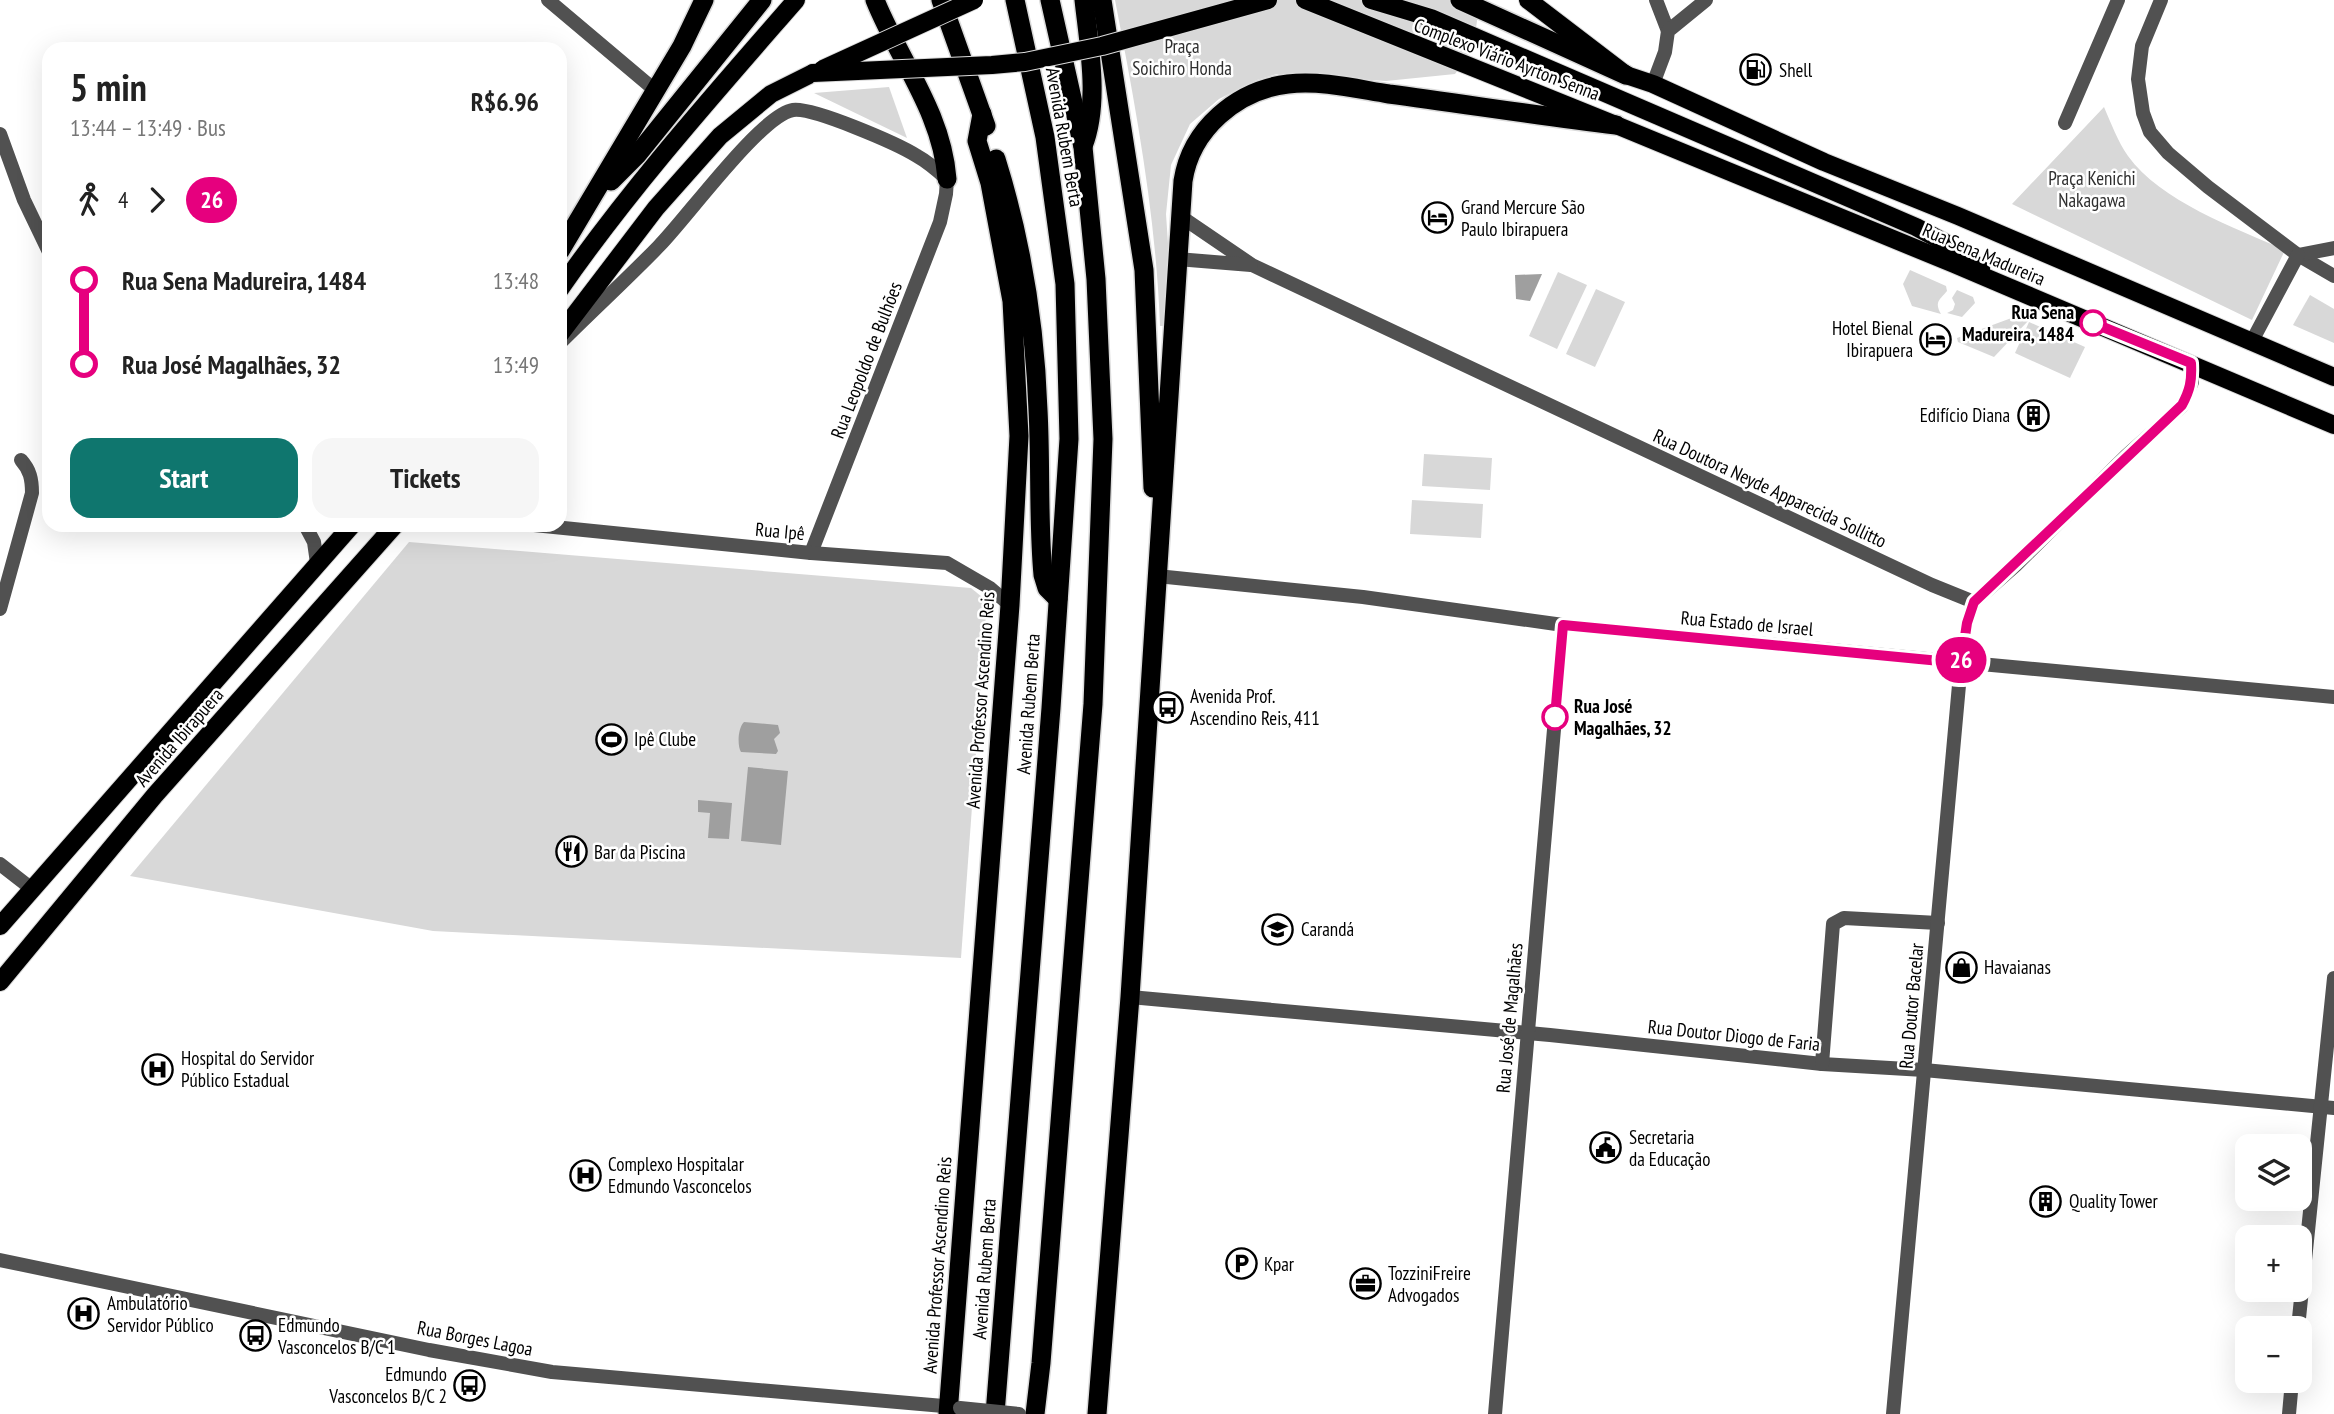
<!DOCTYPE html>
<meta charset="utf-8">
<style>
body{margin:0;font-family:"PT Sans Narrow",sans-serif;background:#f6f6f6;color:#222;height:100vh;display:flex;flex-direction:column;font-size:26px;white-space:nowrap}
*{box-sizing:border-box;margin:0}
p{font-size:23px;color:#767676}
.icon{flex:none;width:38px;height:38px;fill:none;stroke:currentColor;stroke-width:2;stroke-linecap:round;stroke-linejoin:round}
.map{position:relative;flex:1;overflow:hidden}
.panel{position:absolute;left:42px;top:42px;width:525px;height:490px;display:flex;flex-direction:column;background:#fff;border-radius:21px;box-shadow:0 7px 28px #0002}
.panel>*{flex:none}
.badge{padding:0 14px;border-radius:23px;font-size:24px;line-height:46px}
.controls{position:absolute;left:2235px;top:1134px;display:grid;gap:14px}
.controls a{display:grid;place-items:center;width:77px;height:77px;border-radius:14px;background:#fff;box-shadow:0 7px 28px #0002;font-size:35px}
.map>.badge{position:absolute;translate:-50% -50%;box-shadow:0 0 0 4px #fff}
.legs{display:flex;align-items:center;gap:10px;height:77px;padding:0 28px;font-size:23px}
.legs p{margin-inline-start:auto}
.summary{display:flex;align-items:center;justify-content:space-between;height:119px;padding:0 28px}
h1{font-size:38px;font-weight:700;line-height:52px}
.cta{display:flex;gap:14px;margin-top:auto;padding:14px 28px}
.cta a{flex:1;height:80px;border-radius:21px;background:#0f766e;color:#fff;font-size:28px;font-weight:700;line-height:80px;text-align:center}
.cta a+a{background:#f6f6f6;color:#222}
ul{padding:0 28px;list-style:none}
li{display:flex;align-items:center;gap:24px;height:84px;font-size:26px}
li i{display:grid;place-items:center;width:10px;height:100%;margin:0 9px;background:currentColor}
li i::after{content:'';width:18px;height:18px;margin:-9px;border:5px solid;border-radius:50%;background:#fff}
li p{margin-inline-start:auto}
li:first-child i{background:linear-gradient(#0000 50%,currentColor 0)}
li:last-child i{background:linear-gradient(currentColor 50%,#0000 0)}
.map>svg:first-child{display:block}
.green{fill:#d8d8d8}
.water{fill:#9f9f9f}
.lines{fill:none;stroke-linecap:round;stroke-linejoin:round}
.primary-casing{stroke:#dbdbdb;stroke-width:20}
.trunk-casing{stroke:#dbdbdb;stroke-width:22}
.minor{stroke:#515151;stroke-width:14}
.tertiary{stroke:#515151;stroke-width:14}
.primary{stroke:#000;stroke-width:18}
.trunk{stroke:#000;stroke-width:19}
.primary-bridge-casing{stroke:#dbdbdb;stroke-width:20;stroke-linecap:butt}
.tertiary-bridge{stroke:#515151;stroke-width:14}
.primary-bridge{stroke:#000;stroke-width:18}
.line-1-casing{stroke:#fff;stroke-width:16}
.line-1{stroke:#e6007e;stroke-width:10}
.stop-1-dot{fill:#fff;stroke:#e6007e;stroke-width:3.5}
.labels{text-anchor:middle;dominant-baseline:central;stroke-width:5;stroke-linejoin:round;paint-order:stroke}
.park-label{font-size:19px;fill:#2f2f2f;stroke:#fff}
.street-label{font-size:19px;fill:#000;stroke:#fff}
.poi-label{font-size:19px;fill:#000;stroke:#fff;text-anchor:start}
.stop-label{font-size:19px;font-weight:bold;fill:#000;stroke:#fff;text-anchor:end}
</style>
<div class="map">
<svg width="2334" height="1414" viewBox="0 0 2334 1414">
<rect width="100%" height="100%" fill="#fff"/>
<!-- green -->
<g class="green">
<path d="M1115,0H1480L1473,49L1455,74L1386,81L1277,74L1257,80L1219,99L1190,124L1171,165L1166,214L1169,258V326H1160C1156,216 1136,108 1115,0Z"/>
<path d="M889,87L907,138L814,93Z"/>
<path d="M2104,107C2111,123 2118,142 2128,156C2160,201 2235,228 2285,250L2252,320L2012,204Z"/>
<path d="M1910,270L1946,286L1947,291C1940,300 1934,301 1941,314L1912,306L1903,284Z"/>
<path d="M1558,272L1587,285L1557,349L1529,336Z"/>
<path d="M1596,289L1625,302L1595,367L1566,354Z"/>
<path d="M1957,290L1973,297L1975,303L1962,317L1947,313L1953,310L1955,304L1952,298Z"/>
<path d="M2310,295L2334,309V343L2293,325Z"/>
<path d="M2017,316L2028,321L1994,357L1958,342L1957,338Z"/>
<path d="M2029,322L2085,347L2070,378L2015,353Z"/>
<path d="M1424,454L1492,458L1490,490L1422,486Z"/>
<path d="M1412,500L1483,504L1481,538L1410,534Z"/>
<path d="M409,542L971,588L987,601L961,958L433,931L130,876Z"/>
</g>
<!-- water -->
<g class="water">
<path d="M1542,274L1530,301L1516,299L1515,275Z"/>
<path d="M744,722L778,725L780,733L774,739L778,751L776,754L741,752C737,745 738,728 744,722Z"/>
<path d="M748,767L788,771L781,845L741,841Z"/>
<path d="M698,800L732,803L729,839L708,838L710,813L698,812Z"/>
</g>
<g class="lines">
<defs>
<g id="primary">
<path d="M1305,0L1616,125L1954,264L2334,425"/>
<path d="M1371,0L1431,18L1916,227L1944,242L1981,269"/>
<path d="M1528,0L1626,75L1653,84L1824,162L1958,216L2334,377"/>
<path d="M560,289C631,187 715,93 796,0"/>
<path d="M560,334L656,208L720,136L771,94L813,73"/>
<path d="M0,926L352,525"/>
<path d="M0,982L155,795L395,525"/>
</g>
<g id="trunk">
<path d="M875,0C899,60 942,112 947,179"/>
<path d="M941,0L986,126"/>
<path d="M1102,0L1144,270L1153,488"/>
<path d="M1460,0L1626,75"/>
<path d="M1083,146C1100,103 1089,46 1084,0"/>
<path d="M996,159C1021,239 1035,325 1038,410C1041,465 1038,520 1043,575L1047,588L1058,599"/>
<path d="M611,181L637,155L762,0"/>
<path d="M560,251L682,46L704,0"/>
<path d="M948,1414L1010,605L1019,436L1012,301L990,183L977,141L982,114"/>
<path d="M995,1414L1051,708L1069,439L1065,284L1045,137L1015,0"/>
<path d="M1035,1414L1041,1363L1093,704L1103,439L1096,279L1083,147L1050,0"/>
<path d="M1097,1414L1130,997L1183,181C1191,129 1237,90 1288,84C1321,80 1357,89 1389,94C1465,104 1540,116 1616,125"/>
</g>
</defs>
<!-- primary casing -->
<use href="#primary" class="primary-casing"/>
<!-- trunk casing -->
<use href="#trunk" class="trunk-casing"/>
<!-- minor -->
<g class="minor">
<path d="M548,0L656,91"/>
<path d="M1656,0L1668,31"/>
<path d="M2161,0L2142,46L2138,79L2143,113L2150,132L2168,153L2208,187L2298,255L2334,276"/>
<path d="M1653,84L1665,52L1668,31L1706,0"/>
<path d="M2065,123L2118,0"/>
<path d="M0,134L24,200L49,252"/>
<path d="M1180,216L1252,265L1932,585L1974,602"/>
<path d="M2298,255L2334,248"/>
<path d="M1177,259L1251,265"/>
<path d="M560,343C593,310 627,279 659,246C686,219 761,115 793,110C813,107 898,144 917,156C928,162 937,170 947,179L946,194L940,222L811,553"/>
<path d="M2251,343L2298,255"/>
<path d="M305,525L314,542L317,563"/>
<path d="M534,525L811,553L947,563L990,588L1010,605"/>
<path d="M1157,576L1363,597L1563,625L2334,697"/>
<path d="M0,609L32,493C32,479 30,470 21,460"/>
<path d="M0,864L32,889"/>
<path d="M1130,997L1550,1035L1822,1064L1924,1070L2334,1108"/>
<path d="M1822,1064L1833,924L1844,918L1938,923"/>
<path d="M2298,1328L2334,978"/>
<path d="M1495,1414L1563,625"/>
<path d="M1893,1414L1961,663L1967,623L1974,602L2016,565L2126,456L2182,406L2192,382L2191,363"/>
<path d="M2289,1414L2292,1381"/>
</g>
<!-- tertiary -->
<path class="tertiary" d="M0,1260L429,1350L552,1372L955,1407"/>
<!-- primary -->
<use href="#primary" class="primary"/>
<!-- trunk -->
<use href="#trunk" class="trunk"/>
<defs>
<g id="primary-bridge">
<path d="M823,69L974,0"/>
<path d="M813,73L992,65L1025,62L1102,46L1268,0"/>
</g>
</defs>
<!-- primary-bridge casing -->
<use href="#primary-bridge" class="primary-bridge-casing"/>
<!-- tertiary-bridge -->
<path class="tertiary-bridge" d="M960,1408L1019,1414"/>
<!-- primary-bridge -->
<use href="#primary-bridge" class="primary-bridge"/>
</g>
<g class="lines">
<defs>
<path id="line-1" d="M1555,717L1563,625L1961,663L1967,623L1974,602L2182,405C2190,390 2192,381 2191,363L2093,323"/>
</defs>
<!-- line-1 casing -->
<use href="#line-1" class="line-1-casing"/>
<!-- line-1 -->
<use href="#line-1" class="line-1"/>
</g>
<!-- icons -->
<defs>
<symbol id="fuel-ring" viewBox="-11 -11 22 22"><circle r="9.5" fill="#fff" stroke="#000" stroke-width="1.5"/><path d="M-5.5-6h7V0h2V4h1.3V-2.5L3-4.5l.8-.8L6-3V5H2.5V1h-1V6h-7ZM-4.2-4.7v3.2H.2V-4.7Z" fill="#000"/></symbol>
<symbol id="hotel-ring" viewBox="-11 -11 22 22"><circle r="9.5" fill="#fff" stroke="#000" stroke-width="1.5"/><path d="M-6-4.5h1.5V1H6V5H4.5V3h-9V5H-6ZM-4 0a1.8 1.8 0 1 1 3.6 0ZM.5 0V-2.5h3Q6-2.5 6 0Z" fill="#000"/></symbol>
<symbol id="building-ring" viewBox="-11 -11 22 22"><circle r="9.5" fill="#fff" stroke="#000" stroke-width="1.5"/><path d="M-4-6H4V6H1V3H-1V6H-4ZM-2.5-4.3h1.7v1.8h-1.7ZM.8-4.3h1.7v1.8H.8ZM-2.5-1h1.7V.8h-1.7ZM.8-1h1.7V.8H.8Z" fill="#000"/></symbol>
<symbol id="bus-ring" viewBox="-11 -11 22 22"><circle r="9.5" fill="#fff" stroke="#000" stroke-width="1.5"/><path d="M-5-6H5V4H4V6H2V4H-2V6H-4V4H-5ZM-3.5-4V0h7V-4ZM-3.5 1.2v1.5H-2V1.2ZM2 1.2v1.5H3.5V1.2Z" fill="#000"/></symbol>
<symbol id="stadium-ring" viewBox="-11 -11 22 22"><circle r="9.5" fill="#fff" stroke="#000" stroke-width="1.5"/><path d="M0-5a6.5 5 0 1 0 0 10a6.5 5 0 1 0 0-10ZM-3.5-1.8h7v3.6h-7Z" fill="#000"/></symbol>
<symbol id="restaurant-ring" viewBox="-11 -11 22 22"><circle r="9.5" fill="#fff" stroke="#000" stroke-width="1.5"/><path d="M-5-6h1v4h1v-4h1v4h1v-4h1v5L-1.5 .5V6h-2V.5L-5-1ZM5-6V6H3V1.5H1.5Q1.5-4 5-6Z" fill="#000"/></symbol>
<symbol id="school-ring" viewBox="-11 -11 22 22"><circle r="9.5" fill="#fff" stroke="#000" stroke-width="1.5"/><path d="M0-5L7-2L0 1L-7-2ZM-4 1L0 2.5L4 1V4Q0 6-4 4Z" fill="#000"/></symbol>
<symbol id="shop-ring" viewBox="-11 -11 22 22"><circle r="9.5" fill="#fff" stroke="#000" stroke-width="1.5"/><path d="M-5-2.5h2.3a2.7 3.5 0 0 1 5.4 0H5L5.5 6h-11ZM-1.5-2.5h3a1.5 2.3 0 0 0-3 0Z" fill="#000"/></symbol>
<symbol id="hospital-ring" viewBox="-11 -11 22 22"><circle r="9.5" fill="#fff" stroke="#000" stroke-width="1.5"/><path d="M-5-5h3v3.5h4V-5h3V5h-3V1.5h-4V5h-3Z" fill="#000"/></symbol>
<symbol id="civic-ring" viewBox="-11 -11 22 22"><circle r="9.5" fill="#fff" stroke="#000" stroke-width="1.5"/><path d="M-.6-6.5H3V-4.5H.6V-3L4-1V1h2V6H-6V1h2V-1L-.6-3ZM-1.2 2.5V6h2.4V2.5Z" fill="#000"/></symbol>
<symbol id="parking-ring" viewBox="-11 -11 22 22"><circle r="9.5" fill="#fff" stroke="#000" stroke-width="1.5"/><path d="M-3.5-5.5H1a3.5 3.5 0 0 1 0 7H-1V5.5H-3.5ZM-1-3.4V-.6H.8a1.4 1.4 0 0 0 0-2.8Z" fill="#000"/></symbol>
<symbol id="office-ring" viewBox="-11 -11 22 22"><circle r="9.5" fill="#fff" stroke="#000" stroke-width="1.5"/><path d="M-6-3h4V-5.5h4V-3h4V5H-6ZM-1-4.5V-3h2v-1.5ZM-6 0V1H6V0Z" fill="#000"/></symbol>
</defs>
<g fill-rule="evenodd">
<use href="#fuel-ring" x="1738" y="52" width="35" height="35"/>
<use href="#hotel-ring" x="1420" y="200" width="35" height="35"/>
<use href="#hotel-ring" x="1918" y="322" width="35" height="35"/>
<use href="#building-ring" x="2016" y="398" width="35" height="35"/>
<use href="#bus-ring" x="1150" y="690" width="35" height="35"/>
<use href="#stadium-ring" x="594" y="722" width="35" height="35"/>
<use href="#restaurant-ring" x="554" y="834" width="35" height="35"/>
<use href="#school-ring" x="1260" y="912" width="35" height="35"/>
<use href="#shop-ring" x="1944" y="950" width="35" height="35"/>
<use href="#hospital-ring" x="140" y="1052" width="35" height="35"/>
<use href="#civic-ring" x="1588" y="1130" width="35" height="35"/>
<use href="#hospital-ring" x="568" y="1158" width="35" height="35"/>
<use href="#building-ring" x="2028" y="1184" width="35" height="35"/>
<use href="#parking-ring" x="1224" y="1246" width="35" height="35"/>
<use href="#office-ring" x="1348" y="1266" width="35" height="35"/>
<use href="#hospital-ring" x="66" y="1296" width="35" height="35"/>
<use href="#bus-ring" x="238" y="1318" width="35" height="35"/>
<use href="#bus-ring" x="452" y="1368" width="35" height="35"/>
</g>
<!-- markers -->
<g class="stop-1-dot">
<circle cx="2093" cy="323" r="12"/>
<circle cx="1555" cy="717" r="12"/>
</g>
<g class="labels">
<!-- park labels -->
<g class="park-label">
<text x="1182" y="46">Praça<tspan x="1182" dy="22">Soichiro Honda</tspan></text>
<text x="2092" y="178">Praça Kenichi<tspan x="2092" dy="22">Nakagawa</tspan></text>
</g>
<!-- street labels -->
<g class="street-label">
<text transform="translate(1507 59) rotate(21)">Complexo Viário Ayrton Senna</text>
<text transform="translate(1065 137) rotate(80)">Avenida Rubem Berta</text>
<text transform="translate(1984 254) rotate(23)">Rua Sena Madureira</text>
<text transform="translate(866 360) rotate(-69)">Rua Leopoldo de Bulhões</text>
<text transform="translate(1770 488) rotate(25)">Rua Doutora Neyde Apparecida Sollitto</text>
<text transform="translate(780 531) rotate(5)">Rua Ipê</text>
<text transform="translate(1747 623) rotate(5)">Rua Estado de Israel</text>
<text transform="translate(980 700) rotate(-86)">Avenida Professor Ascendino Reis</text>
<text transform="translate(1028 704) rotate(-86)">Avenida Rubem Berta</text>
<text transform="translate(179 737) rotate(-49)">Avenida Ibirapuera</text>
<text transform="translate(1911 1006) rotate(-85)">Rua Doutor Bacelar</text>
<text transform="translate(1509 1018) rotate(-85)">Rua José de Magalhães</text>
<text transform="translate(1734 1035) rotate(6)">Rua Doutor Diogo de Faria</text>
<text transform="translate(937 1265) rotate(-86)">Avenida Professor Ascendino Reis</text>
<text transform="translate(984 1269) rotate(-86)">Avenida Rubem Berta</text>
<text transform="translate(475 1338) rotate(11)">Rua Borges Lagoa</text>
</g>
<!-- poi labels -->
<g class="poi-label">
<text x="1779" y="70">Shell</text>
<text x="1461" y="207">Grand Mercure São<tspan x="1461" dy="22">Paulo Ibirapuera</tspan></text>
<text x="1913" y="328" text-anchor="end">Hotel Bienal<tspan x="1913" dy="22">Ibirapuera</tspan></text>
<text x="2010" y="415" text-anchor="end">Edifício Diana</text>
<text x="1190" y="696">Avenida Prof.<tspan x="1190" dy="22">Ascendino Reis, 411</tspan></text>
<text x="634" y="739">Ipê Clube</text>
<text x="594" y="852">Bar da Piscina</text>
<text x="1301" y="929">Carandá</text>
<text x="1984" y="967">Havaianas</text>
<text x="181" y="1058">Hospital do Servidor<tspan x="181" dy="22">Público Estadual</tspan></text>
<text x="1629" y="1137">Secretaria<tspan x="1629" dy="22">da Educação</tspan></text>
<text x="608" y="1164">Complexo Hospitalar<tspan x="608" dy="22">Edmundo Vasconcelos</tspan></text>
<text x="2069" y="1201">Quality Tower</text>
<text x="1264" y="1264">Kpar</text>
<text x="1388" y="1273">TozziniFreire<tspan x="1388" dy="22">Advogados</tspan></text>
<text x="107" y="1303">Ambulatório<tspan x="107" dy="22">Servidor Público</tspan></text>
<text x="278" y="1325">Edmundo<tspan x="278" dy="22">Vasconcelos B/C 1</tspan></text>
<text x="447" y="1374" text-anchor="end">Edmundo<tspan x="447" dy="22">Vasconcelos B/C 2</tspan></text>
</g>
<!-- stop labels -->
<g class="stop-label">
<text x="2074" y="312">Rua Sena<tspan x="2074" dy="22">Madureira, 1484</tspan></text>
<text x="1574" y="706" text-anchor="start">Rua José<tspan x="1574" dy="22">Magalhães, 32</tspan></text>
</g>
</g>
</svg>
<div class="controls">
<a><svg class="icon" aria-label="layers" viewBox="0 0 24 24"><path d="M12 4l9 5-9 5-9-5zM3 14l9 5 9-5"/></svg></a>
<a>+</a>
<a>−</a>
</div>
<b class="badge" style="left:1961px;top:660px;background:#e6007e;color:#fff">26</b>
<section class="panel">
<div class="summary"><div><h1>5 min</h1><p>13:44 – 13:49 · Bus</p></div><b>R$6.96</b></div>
<div class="legs"><svg class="icon" aria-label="walk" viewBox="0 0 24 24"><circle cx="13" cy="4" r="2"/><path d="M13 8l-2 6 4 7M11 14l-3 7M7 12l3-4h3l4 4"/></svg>4<svg class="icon" aria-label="forward" viewBox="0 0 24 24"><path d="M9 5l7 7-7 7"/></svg><b class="badge" style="background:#e6007e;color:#fff">26</b></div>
<ul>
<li><i style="color:#e6007e"></i><b>Rua Sena Madureira, 1484</b><p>13:48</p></li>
<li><i style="color:#e6007e"></i><b>Rua José Magalhães, 32</b><p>13:49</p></li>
</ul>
<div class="cta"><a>Start</a><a>Tickets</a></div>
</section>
</div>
